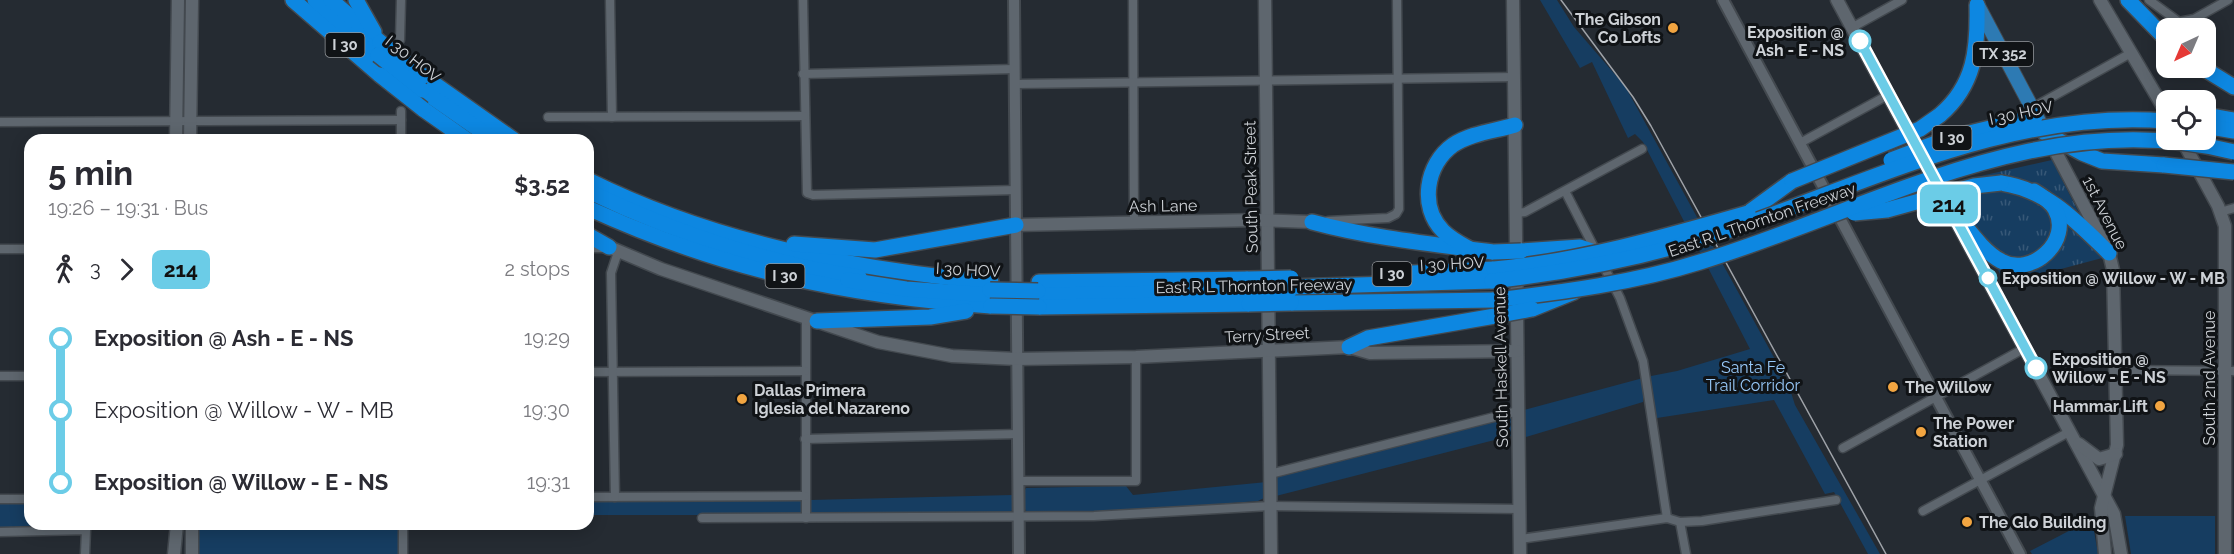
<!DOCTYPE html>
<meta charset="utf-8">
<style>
body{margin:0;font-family:Raleway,sans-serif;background:#f7f7f7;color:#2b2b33;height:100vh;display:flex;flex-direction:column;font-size:22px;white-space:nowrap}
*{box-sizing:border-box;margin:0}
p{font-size:20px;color:#7c7c81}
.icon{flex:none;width:33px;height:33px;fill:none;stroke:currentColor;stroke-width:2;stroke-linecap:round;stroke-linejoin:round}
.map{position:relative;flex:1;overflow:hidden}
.side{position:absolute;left:24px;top:134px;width:570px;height:396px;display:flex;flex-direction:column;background:#fff;border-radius:18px;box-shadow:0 3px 15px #0003}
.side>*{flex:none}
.badge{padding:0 12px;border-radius:9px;font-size:21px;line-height:39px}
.needle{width:39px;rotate:224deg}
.buttons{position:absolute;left:2156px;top:18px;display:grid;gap:12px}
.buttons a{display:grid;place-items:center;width:60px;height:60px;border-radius:12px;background:#fff;box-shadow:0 3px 15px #0003;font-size:30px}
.map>.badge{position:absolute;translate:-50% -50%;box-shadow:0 0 0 3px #fff}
.legs{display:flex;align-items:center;gap:9px;height:66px;padding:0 24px;font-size:20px}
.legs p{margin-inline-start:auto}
.headline{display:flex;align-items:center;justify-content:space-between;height:102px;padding:0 24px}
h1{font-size:33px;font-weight:700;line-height:45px}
ul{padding:0 24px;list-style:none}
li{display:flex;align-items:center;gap:21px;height:72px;font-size:22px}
li i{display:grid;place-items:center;width:9px;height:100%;margin:0 8px;background:currentColor}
li i::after{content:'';width:15px;height:15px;margin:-8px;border:4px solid;border-radius:50%;background:#fff}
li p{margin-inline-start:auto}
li:first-child i{background:linear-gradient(#0000 50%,currentColor 0)}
li:last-child i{background:linear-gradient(currentColor 50%,#0000 0)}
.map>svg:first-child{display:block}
.grass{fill:url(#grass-tufts)}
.park{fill:#163d61}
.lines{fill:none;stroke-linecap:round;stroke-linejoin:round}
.minor-casing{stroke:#43494f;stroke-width:11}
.tertiary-casing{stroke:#43494f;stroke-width:14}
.secondary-casing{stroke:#43494f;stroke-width:15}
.primary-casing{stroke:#43494f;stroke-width:16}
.motorway-casing{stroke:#43494f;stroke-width:18}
.minor{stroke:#5e666e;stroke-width:8}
.tertiary{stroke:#5e666e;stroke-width:10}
.secondary{stroke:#5e666e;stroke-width:12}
.primary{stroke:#2d7ab3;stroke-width:14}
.motorway{stroke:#0d87e1;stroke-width:15}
.tram{stroke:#9fa3a9;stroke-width:1.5}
.motorway-bridge-casing{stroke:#43494f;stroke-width:18;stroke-linecap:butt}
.motorway-bridge{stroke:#0d87e1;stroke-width:15}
.line-1-casing{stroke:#fff;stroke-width:14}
.line-1{stroke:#6bcce7;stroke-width:9}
.poi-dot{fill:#f2a541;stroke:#101316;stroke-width:2}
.stop-1-dot{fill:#fff;stroke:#6bcce7;stroke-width:3}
.labels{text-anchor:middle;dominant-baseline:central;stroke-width:6;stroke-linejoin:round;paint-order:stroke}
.shield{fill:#101316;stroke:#94989c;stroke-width:1.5}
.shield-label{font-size:15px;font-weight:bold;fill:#cdd1d6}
.poi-label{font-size:16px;font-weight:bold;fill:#cdd1d6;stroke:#101316;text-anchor:start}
.stop-label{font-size:16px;font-weight:bold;fill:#cdd1d6;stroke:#101316;text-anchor:start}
.street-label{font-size:16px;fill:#cdd1d6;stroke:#101316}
.park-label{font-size:16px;fill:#97c8f8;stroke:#101316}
</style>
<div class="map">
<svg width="2234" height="554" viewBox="0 0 2234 554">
<defs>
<pattern id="grass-tufts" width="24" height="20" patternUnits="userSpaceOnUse" patternTransform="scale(1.5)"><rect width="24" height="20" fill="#163d61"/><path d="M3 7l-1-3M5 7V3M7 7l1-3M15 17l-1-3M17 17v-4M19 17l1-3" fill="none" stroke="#375877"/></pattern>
</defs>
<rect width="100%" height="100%" fill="#252b32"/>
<!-- grass -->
<path class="grass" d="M2052,160L2102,258L2005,284L1954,182Z"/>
<!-- park -->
<g class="park">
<path d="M1540,0H1557L1574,27L1625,86L1788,383L1795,405L1880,554H1868L1834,492L1825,494L1774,400L1657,418L1651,395L1643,398V402L1526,437L1524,427L1514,435L1276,496L1264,493V498L1258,501L1124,511L1027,513L1023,504L1013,508L1010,514L815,515L811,512L794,515H588V500H797L808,503L810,500L1012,495L1013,498L1023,494L1026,488L1126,486L1133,495L1276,481L1278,476L1512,416L1524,421V410L1643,378L1642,388L1650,387L1651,376L1677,371L1750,349L1643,142L1635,134L1628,138L1592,62L1580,68Z"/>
<path d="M30,503V524H169V528L0,529V504Z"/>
<path d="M2125,516H2215V554H2131Z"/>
<path d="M2092,519L2098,554H2032L2030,551Z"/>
<rect x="198" y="524" width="201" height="30"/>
</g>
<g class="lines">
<defs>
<g id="minor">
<path d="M610,0L612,117"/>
<path d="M803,0L807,193L813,195L1016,190"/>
<path d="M1133,0L1134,223"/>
<path d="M2149,0L2179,22L2194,19L2228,0"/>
<path d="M1853,27L1902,0"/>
<path d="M400,40L401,0"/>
<path d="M803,74L1015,69"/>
<path d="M1016,84L1515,77"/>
<path d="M2032,108L2131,53"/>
<path d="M548,117L804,116"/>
<path d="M0,122L401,120"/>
<path d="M401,140V111"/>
<path d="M1800,143L1890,94"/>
<path d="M1565,191L1620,298L1643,361L1667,518"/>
<path d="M2220,212L2234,208"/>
<path d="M1516,213L1525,212L1642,149"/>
<path d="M1328,221L1388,218L1396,214L1399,209L1397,0"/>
<path d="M588,248H606"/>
<path d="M0,249H30"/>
<path d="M806,317V518"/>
<path d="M2117,370L2234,371"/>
<path d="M588,372L805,371"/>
<path d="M0,376H30"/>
<path d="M805,439L1018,434"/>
<path d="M1843,448L2025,348"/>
<path d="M1270,474L1518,411"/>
<path d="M1018,481H1136V357"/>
<path d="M588,497L805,496"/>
<path d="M615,497L611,273L618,252"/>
<path d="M0,499H30"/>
<path d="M1923,511L2069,432"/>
<path d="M702,518L1094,516L1270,506L1520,509"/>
<path d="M1680,522L1686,554"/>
<path d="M403,524V554"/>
<path d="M0,532L86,530L85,554"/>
<path d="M1520,539L1667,518L1680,522L1702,521L1836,500"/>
</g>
<g id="tertiary">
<path d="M1014,0L1019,554"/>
<path d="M1723,0L2020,554"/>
</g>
<g id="secondary">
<path d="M1265,0L1271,554"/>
<path d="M1513,0L1520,554"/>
<path d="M1837,0L2114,514L2121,554"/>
<path d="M2100,0L2166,112"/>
<path d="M176,140L178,0"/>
<path d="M190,140L192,0"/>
<path d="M2182,140L2218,206L2225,226V554"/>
<path d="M2050,141L2109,253L2113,270L2117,445L2101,508L2105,554"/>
<path d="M1016,225L1258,220L1312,222"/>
<path d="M609,247L661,269L878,342L952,356L1017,359L1136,357L1349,347L1370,353L1517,351"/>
<path d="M2079,444L2099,459L2116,454"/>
<path d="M192,524V554"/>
<path d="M174,554L177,524"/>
</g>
<path id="primary" d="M1977,4L2041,125"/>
<g id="motorway">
<path d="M293,0L380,75"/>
<path d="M315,0L378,55"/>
<path d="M331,0L380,42"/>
<path d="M356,0L374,32"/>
<path d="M2128,0L2166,39"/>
<path d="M2203,68L2234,87"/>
<path d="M423,76L514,140"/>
<path d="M422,90L494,140"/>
<path d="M423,109L467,140"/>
<path d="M1940,115C1975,85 1978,49 1977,5"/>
<path d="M2205,115L2234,120"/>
<path d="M2205,126L2234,131"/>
<path d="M2045,133L2082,153L2102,161L2164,165"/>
<path d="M588,180C715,243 852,269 991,282"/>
<path d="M2001,183C2048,190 2076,221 2109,253"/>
<path d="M588,191C673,232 765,263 859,277"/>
<path d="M588,208C721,269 845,296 991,306"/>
<path d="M1953,211C1967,227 1982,251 2001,261C2031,278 2073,241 2055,209C2050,201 2042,196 2034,191"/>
<path d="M1748,213L1792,181"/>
<path d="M1312,222C1371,238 1432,244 1493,252"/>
<path d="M588,235L609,247"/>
<path d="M794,244L875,250L1016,225"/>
<path d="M1470,249C1461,244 1451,239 1443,231C1419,207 1426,164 1453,145C1471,133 1495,131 1515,125"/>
<path d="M1521,251L1580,247L1598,253"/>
<path d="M1392,274L1494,269"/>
<path d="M848,280L906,289L991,295"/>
<path d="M1039,282L1248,279"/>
<path d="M1289,287L1492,281"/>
<path d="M1038,295L1247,292"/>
<path d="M1291,303L1494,300"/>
<path d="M1039,307L1249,304"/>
<path d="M1532,309L1574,292"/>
<path d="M817,321L930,317L966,311"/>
<path d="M1349,347L1368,338L1495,316"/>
</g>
</defs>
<!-- minor casing -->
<use href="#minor" class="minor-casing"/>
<!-- tertiary casing -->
<use href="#tertiary" class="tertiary-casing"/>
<!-- secondary casing -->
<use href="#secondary" class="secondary-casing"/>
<!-- primary casing -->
<use href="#primary" class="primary-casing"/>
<!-- motorway casing -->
<use href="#motorway" class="motorway-casing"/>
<!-- minor -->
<use href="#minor" class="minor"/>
<!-- tertiary -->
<use href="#tertiary" class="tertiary"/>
<!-- secondary -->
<use href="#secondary" class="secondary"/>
<!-- primary -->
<use href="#primary" class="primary"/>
<!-- motorway -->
<use href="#motorway" class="motorway"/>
<!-- tram -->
<path class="tram" d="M1561,0L1633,97L1651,126L1886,554"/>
<defs>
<g id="motorway-bridge">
<path d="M380,42L423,76"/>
<path d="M378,55L422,90"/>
<path d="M380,75L423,109"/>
<path d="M1891,160L1949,138L2035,117"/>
<path d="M2164,165L2234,172"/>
<path d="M1792,181L1920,129L1940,115"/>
<path d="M1854,213L1887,210L1974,186L2001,183"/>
<path d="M1493,252L1521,251"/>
<path d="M1494,269C1581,261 1664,237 1748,213"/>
<path d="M1248,279L1291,278"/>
<path d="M1492,281C1571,272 1648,257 1724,232C1868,183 2009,109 2166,121"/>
<path d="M990,290L1038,291"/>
<path d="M1247,292L1289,291"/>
<path d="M1494,300C1564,292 1633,283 1700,262C1877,208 2042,104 2234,152"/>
<path d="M1249,304L1291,303"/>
<path d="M991,306L1039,307"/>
<path d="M1495,316L1532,309"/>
</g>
</defs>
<!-- motorway-bridge casing -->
<use href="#motorway-bridge" class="motorway-bridge-casing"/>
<!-- motorway-bridge -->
<use href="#motorway-bridge" class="motorway-bridge"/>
</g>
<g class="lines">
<defs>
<path id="line-1" d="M1860,41L2036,368"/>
</defs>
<!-- line-1 casing -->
<use href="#line-1" class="line-1-casing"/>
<!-- line-1 -->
<use href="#line-1" class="line-1"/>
</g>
<!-- markers -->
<g class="poi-dot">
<circle cx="1673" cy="28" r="6"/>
<circle cx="1893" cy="387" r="6"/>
<circle cx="742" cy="399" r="6"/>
<circle cx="2160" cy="406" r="6"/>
<circle cx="1921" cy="432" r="6"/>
<circle cx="1967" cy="522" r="6"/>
</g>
<g class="stop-1-dot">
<circle cx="1860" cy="41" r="10"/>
<circle cx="1988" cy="278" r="8"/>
<circle cx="2036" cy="368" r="10"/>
</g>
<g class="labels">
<!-- shield labels -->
<g class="shield">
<rect x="325.5" y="33" width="39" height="24" rx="4.5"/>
<rect x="1973" y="42" width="60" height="24" rx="4.5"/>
<rect x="1932.5" y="126" width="39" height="24" rx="4.5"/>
<rect x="1372.5" y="262" width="39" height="24" rx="4.5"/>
<rect x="765.5" y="264" width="39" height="24" rx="4.5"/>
</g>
<g class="shield-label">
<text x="345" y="45">I 30</text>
<text x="2003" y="54">TX 352</text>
<text x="1952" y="138">I 30</text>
<text x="1392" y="274">I 30</text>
<text x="785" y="276">I 30</text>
</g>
<!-- poi labels -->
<g class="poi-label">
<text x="1661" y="19" text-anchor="end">The Gibson<tspan x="1661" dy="18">Co Lofts</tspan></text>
<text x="1905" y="387">The Willow</text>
<text x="754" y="390">Dallas Primera<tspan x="754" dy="18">Iglesia del Nazareno</tspan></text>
<text x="2148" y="406" text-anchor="end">Hammar Lift</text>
<text x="1933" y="423">The Power<tspan x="1933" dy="18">Station</tspan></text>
<text x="1979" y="522">The Glo Building</text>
</g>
<!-- stop labels -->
<g class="stop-label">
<text x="1844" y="32" text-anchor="end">Exposition @<tspan x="1844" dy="18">Ash - E - NS</tspan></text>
<text x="2002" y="278">Exposition @ Willow - W - MB</text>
<text x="2052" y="359">Exposition @<tspan x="2052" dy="18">Willow - E - NS</tspan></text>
</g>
<!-- street labels -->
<g class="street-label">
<text transform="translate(413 59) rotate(38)">I 30 HOV</text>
<text transform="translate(2021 113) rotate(-12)">I 30 HOV</text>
<text transform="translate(1251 187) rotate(-91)">South Peak Street</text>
<text transform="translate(1163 206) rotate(-1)">Ash Lane</text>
<text transform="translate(2105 213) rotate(63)">1st Avenue</text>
<text transform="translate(1762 220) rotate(-19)">East R L Thornton Freeway</text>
<text transform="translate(1452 264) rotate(-3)">I 30 HOV</text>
<text transform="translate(968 270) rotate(3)">I 30 HOV</text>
<text transform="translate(1254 286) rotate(-1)">East R L Thornton Freeway</text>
<text transform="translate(1267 335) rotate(-3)">Terry Street</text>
<text transform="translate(1501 367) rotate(-91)">South Haskell Avenue</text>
<text transform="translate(2209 378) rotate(-90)">South 2nd Avenue</text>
</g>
<!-- park labels -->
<g class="park-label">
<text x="1753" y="367">Santa Fe<tspan x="1753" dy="18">Trail Corridor</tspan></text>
</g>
</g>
</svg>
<div class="buttons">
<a><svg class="needle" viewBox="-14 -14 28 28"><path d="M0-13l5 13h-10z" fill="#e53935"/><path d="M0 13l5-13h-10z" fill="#7c7c81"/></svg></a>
<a><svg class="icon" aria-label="locate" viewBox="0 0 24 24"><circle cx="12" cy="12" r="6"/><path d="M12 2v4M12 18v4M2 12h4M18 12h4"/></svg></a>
</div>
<b class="badge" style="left:1949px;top:204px;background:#6bcce7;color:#111">214</b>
<section class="side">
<div class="headline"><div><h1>5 min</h1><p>19:26 – 19:31 · Bus</p></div><b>$3.52</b></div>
<div class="legs"><svg class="icon" aria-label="walk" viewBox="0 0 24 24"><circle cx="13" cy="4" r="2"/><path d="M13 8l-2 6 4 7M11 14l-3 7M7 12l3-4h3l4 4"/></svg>3<svg class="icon" aria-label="forward" viewBox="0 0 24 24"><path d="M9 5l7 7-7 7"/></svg><b class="badge" style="background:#6bcce7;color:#111">214</b><p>2 stops</p></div>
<ul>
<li><i style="color:#6bcce7"></i><b>Exposition @ Ash - E - NS</b><p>19:29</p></li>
<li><i style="color:#6bcce7"></i><span>Exposition @ Willow - W - MB</span><p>19:30</p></li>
<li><i style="color:#6bcce7"></i><b>Exposition @ Willow - E - NS</b><p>19:31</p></li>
</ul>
</section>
</div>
